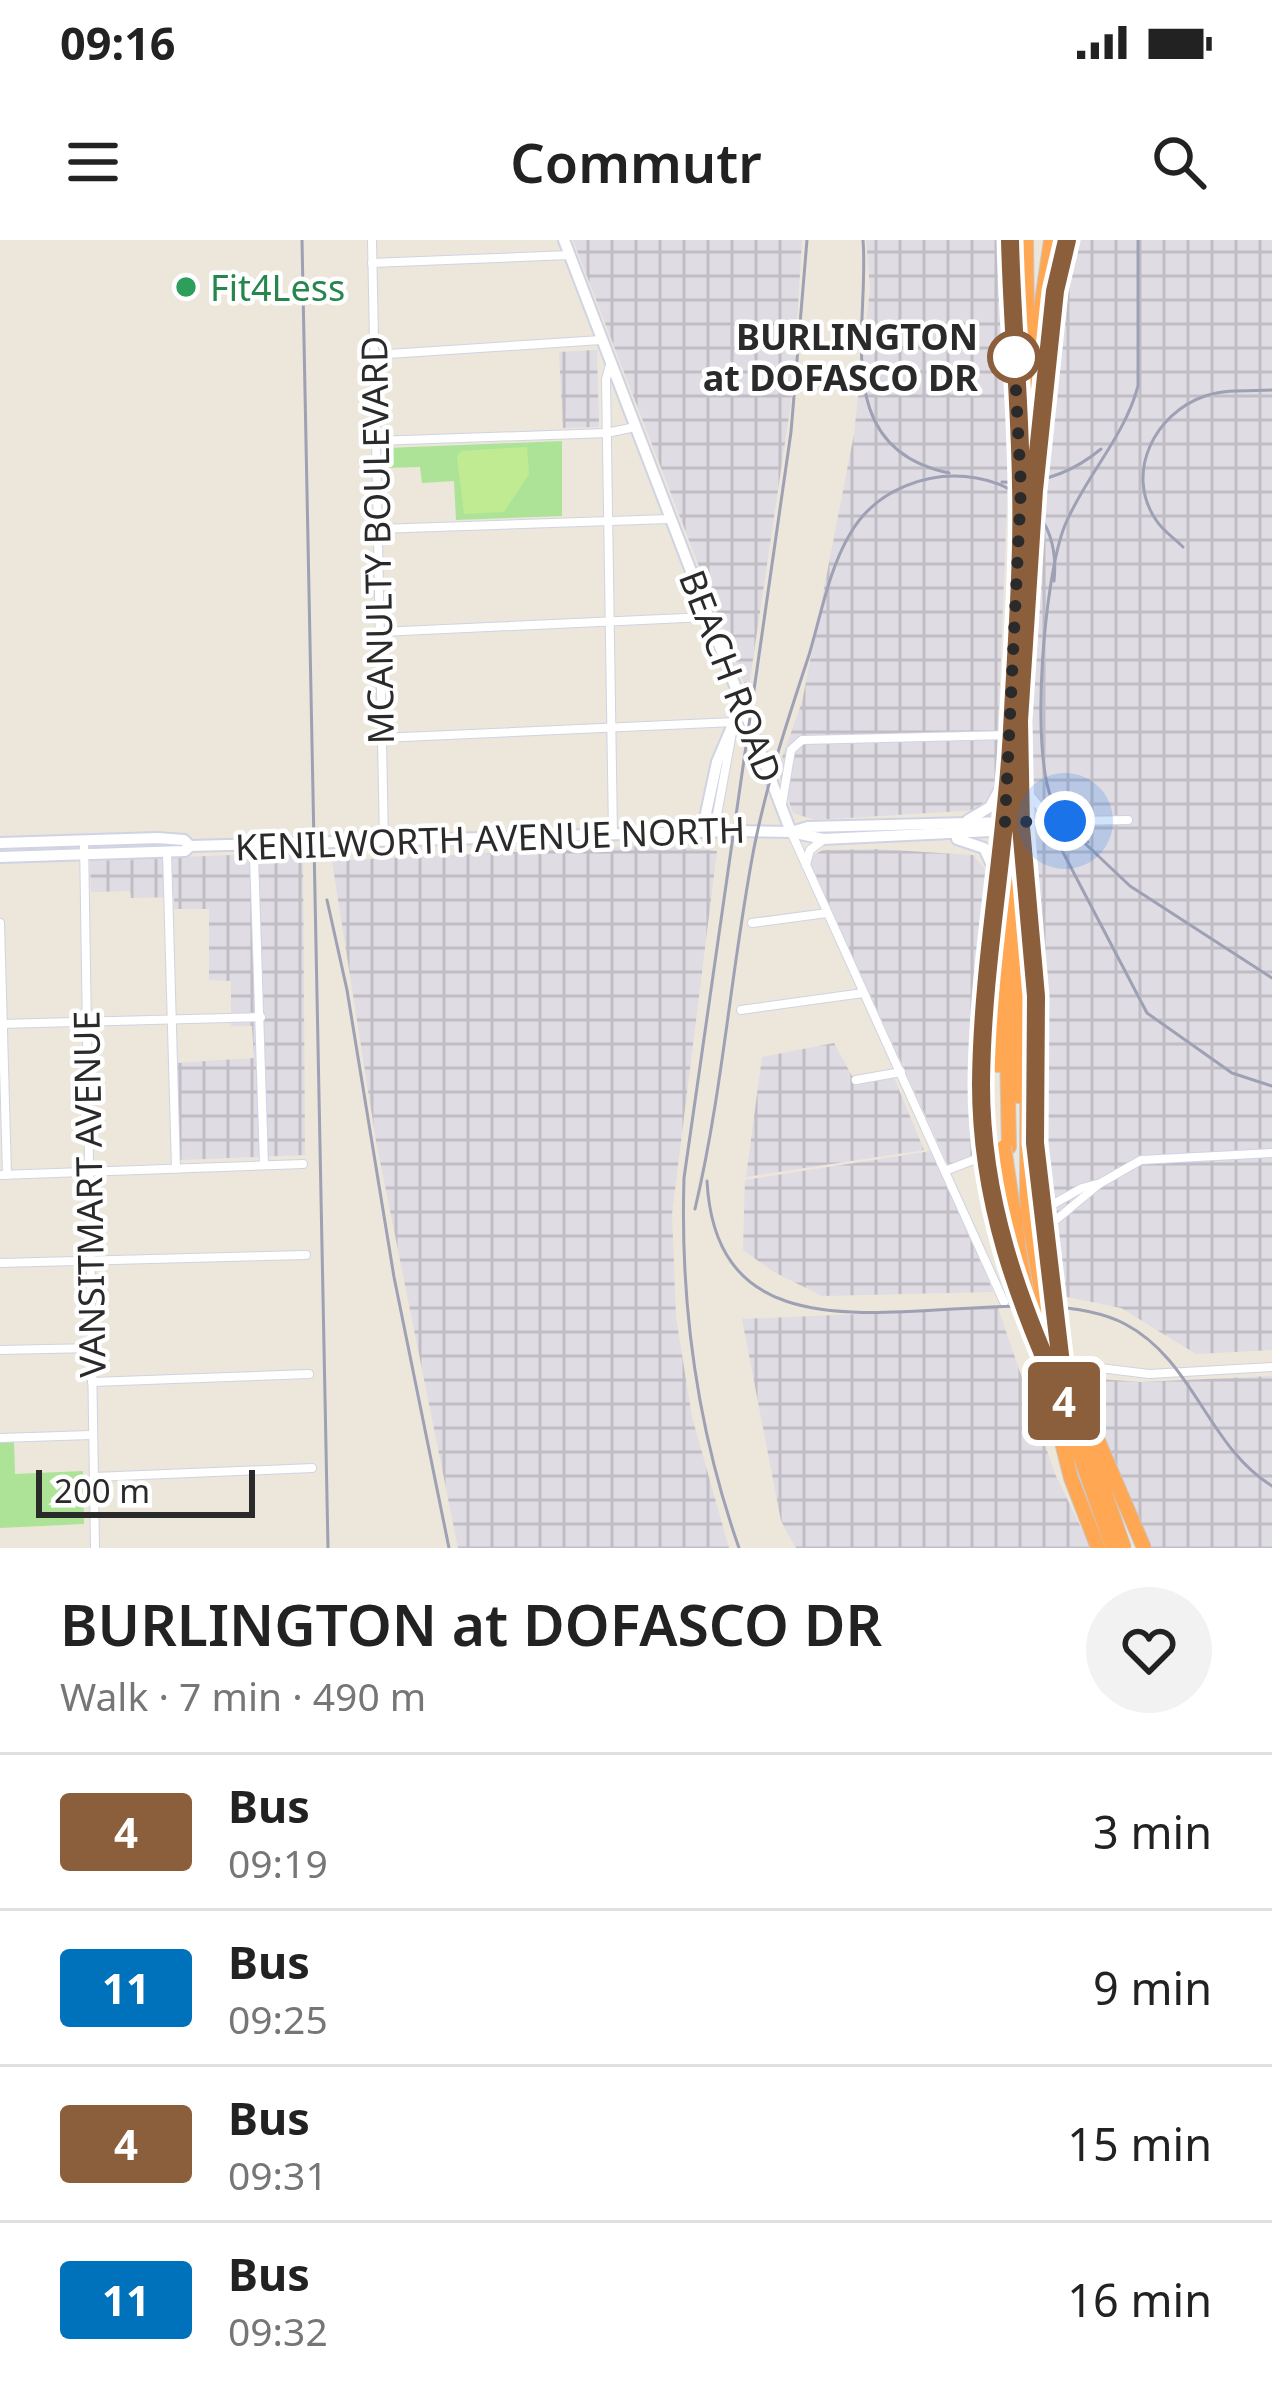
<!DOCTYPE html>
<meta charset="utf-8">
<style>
body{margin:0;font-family:"Noto Sans",sans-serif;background:#f2f2f2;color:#222;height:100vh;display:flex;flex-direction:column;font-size:45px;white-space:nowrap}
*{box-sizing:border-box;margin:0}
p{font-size:39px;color:#767676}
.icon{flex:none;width:66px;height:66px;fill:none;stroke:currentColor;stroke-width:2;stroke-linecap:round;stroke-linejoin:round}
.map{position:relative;height:1308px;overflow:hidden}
.side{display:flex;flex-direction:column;background:#fff;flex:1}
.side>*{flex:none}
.badge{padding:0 24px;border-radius:9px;font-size:42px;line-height:78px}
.scale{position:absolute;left:36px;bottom:30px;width:219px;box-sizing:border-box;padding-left:12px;border:6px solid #2a2a2a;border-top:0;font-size:33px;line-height:42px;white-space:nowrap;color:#2a2a2a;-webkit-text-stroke:9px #fff;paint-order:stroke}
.you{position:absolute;width:60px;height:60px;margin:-30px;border:9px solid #fff;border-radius:50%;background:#1a73e8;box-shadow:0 0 0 18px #1a73e833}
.map>.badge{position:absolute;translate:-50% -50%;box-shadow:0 0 0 6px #fff}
.round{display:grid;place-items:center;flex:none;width:126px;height:126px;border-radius:63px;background:#f2f2f2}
.overview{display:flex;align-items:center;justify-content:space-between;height:204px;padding:0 60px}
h1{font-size:57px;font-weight:600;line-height:90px}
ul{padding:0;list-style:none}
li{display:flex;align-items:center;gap:36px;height:156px;padding:0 60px;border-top:3px solid #e0e0e0}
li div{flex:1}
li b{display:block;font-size:45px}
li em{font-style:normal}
li .badge{min-width:132px;font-weight:700;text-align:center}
.status{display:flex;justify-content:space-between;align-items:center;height:84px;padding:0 60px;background:#fff;direction:ltr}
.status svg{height:33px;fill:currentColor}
header{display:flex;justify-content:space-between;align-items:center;height:156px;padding:0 60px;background:#fff;font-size:54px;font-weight:600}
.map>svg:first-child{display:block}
.industrial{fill:url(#industrial-grid)}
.park{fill:#ade397}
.pitch{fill:#c0eb92}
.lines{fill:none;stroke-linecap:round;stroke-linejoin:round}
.street-casing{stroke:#d0d3e3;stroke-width:10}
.secondary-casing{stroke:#d0d3e3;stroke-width:14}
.highway-casing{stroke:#c8c8c8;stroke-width:16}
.street{stroke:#fff;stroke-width:8}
.secondary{stroke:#fff;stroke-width:10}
.highway{stroke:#ffa753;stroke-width:14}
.rail{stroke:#9ea0b4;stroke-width:3}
.highway-bridge-casing{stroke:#c8c8c8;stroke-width:16;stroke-linecap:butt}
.highway-bridge{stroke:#ffa753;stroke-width:14}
.line-casing{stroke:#fff;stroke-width:27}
.line{stroke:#8b5e3c;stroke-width:18}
.walk{stroke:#2a2a2a;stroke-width:12;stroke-dasharray:0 21.6}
.leisure-dot{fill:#2e9e5b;stroke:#fff;stroke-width:4.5}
.stop-dot{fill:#fff;stroke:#8b5e3c;stroke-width:6}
.labels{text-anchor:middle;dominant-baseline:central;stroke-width:9;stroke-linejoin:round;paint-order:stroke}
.leisure-label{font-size:36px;fill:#27864d;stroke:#fff;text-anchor:start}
.stop-label{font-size:36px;font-weight:bold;fill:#2a2a2a;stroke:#fff;text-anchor:end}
.street-label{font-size:36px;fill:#2a2a2a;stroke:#fff}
</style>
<div class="status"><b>09:16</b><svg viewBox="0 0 49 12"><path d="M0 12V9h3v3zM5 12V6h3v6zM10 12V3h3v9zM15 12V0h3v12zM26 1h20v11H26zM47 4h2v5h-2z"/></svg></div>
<header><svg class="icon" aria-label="menu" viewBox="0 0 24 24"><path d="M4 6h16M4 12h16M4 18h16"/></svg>Commutr<svg class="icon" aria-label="search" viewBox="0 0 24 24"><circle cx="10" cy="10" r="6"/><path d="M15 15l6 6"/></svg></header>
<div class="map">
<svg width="1272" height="1308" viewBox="0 0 1272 1308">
<defs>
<pattern id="industrial-grid" width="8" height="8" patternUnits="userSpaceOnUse" patternTransform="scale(3)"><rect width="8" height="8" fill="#dfdce4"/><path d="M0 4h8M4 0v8" fill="none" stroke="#c0bdc4"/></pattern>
</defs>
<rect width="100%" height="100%" fill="#ece6db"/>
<!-- industrial -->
<g class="industrial">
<path d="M573,0H802L793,148L748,453Z"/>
<path d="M866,0H1003L1009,211L996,544L978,570L815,580L793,573L778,529L802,462L854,194L870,48Z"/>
<path d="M1079,0H1272V1110L1196,1114L1121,1068L1062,1056L1045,908L1041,736L1032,609L1038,597L1037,560L1028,537L1042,241L1055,166L1063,49Z"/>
<path d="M597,110L599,187L563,188L559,112Z"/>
<path d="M658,605L717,611L672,974L676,1077L692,1177L729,1308H458L376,901L332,621Z"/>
<path d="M876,609L973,615L986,630L974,771V867L982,921L967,919L950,929L810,623V617L823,610Z"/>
<path d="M303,612L305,915L180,920L176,823L254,818L252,786H231V741L209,740V669H174V657L131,658L130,651L91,652L90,621Z"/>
<path d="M834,803L852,836L892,833L924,910L746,937L762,817Z"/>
<path d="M938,910L993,1052L822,1056L774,1032L743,1010L745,940Z"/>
<path d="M998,1068L1055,1234L1091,1308H796L781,1281L742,1079Z"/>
<path d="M1272,1136V1308H1137L1120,1269L1084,1138L1141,1142Z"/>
</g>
<!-- park -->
<g class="park">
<path d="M562,201V276L456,280L454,241L422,243L420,227L383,228L382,213L387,208Z"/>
<path d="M14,1202L15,1234L83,1231L84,1284L0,1288V1203Z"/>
</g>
<!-- pitch -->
<path class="pitch" d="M527,207L529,234L504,272L464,274L457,217L461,211Z"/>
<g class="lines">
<defs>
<g id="street">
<path d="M372,0L384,601"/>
<path d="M372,23L570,15"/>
<path d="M373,115L601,100"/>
<path d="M610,125L606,139L613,595"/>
<path d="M376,201L607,193L635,187"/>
<path d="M378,289L669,279"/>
<path d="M380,392L707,377"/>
<path d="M381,498L734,482L714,591"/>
<path d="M1025,549L1043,571L1063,579"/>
<path d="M782,564L791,510L802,500L1010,495"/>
<path d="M1023,582L1128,580"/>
<path d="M792,594L1004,1062"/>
<path d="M84,600L95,1308"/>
<path d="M167,612L176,929"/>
<path d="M254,616L264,925"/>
<path d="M806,625L810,610L823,600"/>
<path d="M0,683L7,935"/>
<path d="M752,683L827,673"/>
<path d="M741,770L863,753"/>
<path d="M0,784L261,777"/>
<path d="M856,840L901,832"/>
<path d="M945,931L986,915"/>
<path d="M0,935L303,924"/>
<path d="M1041,971L1082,948L1097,944"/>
<path d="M1045,989L1099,944L1141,920L1272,913"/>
<path d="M0,1023L306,1015"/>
<path d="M0,1110L94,1108"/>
<path d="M1059,1123L1149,1134L1272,1127"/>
<path d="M92,1142L309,1134"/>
<path d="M0,1198L91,1195"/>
<path d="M94,1237L312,1228"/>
</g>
<g id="secondary">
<path d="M564,0L791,592"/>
<path d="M1010,0L1017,195"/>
<path d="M1041,186L1055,51L1067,0"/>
<path d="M968,580L990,567L1006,538"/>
<path d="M702,592L717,522L734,482L737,463"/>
<path d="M791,592L808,587L1009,582"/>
<path d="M957,599L984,608L997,636"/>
<path d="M0,603L158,598L184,600L190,606"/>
<path d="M0,617L185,611L190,606L733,591L791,592L823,599L1013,590"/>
<path d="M1034,713L1035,903L1057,1102"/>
<path d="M988,721L1000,632"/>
<path d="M987,751C980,869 984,988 1035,1097"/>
</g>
<g id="highway">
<path d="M1026,0L1027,80"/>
<path d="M1039,81L1051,0"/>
<path d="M1005,710L1009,907"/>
<path d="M1016,710L1018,856"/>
<path d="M988,717L998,825"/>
<path d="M1027,969L1028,645"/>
<path d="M1018,1002L1027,1051"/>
</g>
</defs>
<!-- street casing -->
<use href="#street" class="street-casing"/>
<!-- secondary casing -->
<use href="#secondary" class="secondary-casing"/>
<!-- highway casing -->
<use href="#highway" class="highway-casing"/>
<!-- street -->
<use href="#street" class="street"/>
<!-- secondary -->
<use href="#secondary" class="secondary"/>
<!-- highway -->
<use href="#highway" class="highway"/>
<!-- rail -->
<g class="rail">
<path d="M302,0L328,1308"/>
<path d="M863,0C870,85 828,208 949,233"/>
<path d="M1002,242C1040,245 1072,233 1101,209"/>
<path d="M1183,307C1174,298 1163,291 1156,280C1124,233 1155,173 1205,156C1226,149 1250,151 1272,150"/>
<path d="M1045,566L1055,597L1147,773L1232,833L1272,846"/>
<path d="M1073,592L1130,646L1272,738"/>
<path d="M1088,602C1073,591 1059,578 1052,560C1030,509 1044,337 1065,285C1085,237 1125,196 1138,146V0"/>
<path d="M327,660L347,750L394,1037L449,1308"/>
<path d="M707,941C719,1165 1000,1020 1125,1084C1194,1120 1208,1207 1272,1246"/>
<path d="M695,969C723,850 731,728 754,608C767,542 788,479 809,415C821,375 829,329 850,294C902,203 1067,220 1054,341"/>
<path d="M739,1308C697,1188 680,1065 684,938L791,192L807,0"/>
</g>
<defs>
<g id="highway-bridge">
<path d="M1005,710V620L1027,80"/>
<path d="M1016,710L1039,81"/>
<path d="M1004,907L1018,1002"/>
<path d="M1027,969L1048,1088L1124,1308"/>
<path d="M1027,1051L1051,1134L1113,1308"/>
<path d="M1075,1147L1144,1308"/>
<path d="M1050,1155L1071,1238L1098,1308"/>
</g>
</defs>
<!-- highway-bridge casing -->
<use href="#highway-bridge" class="highway-bridge-casing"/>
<!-- highway-bridge -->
<use href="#highway-bridge" class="highway-bridge"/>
</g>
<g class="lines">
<defs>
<path id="line" d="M1010,0C1012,82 1020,164 1021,245C1023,326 1016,409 1012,490C1006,609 982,725 981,844C981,960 1018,1062 1066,1166L1035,903L1036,756L1021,587L1019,481L1034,250L1055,51L1067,0"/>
</defs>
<!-- line casing -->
<use href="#line" class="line-casing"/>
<!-- line -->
<use href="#line" class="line"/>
<!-- walk -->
<path class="walk" d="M1014,117V112L1021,247L1005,582L1065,581"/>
</g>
<!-- markers -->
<circle class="leisure-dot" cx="186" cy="47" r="12"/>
<circle class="stop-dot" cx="1014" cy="117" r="24"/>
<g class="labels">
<!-- leisure labels -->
<g class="leisure-label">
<text x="210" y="47">Fit4Less</text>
</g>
<!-- stop labels -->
<g class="stop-label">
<text x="978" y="96">BURLINGTON<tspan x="978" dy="41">at DOFASCO DR</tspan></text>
</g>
<!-- street labels -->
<g class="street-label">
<text transform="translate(377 300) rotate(-91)">MCANULTY BOULEVARD</text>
<text transform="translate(731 436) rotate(69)">BEACH ROAD</text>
<text transform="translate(490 598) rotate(-2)">KENILWORTH AVENUE NORTH</text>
<text transform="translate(89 954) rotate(-91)">VANSITMART AVENUE</text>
</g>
</g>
</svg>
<div class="scale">200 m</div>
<div class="you" style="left:1065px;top:581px"></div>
<b class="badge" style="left:1064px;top:1161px;background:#8b5e3c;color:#fff">4</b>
</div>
<section class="side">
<div class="overview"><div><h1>BURLINGTON at DOFASCO DR</h1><p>Walk · 7 min · 490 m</p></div><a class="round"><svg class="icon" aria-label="heart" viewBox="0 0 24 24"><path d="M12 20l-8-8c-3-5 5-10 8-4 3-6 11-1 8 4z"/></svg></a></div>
<ul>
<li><span class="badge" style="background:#8b5e3c;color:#fff">4</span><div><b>Bus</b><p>09:19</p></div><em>3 min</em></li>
<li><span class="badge" style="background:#0072bc;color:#fff">11</span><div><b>Bus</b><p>09:25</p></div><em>9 min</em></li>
<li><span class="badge" style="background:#8b5e3c;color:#fff">4</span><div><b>Bus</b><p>09:31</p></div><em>15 min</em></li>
<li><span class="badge" style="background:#0072bc;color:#fff">11</span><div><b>Bus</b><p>09:32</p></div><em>16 min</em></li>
</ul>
</section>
